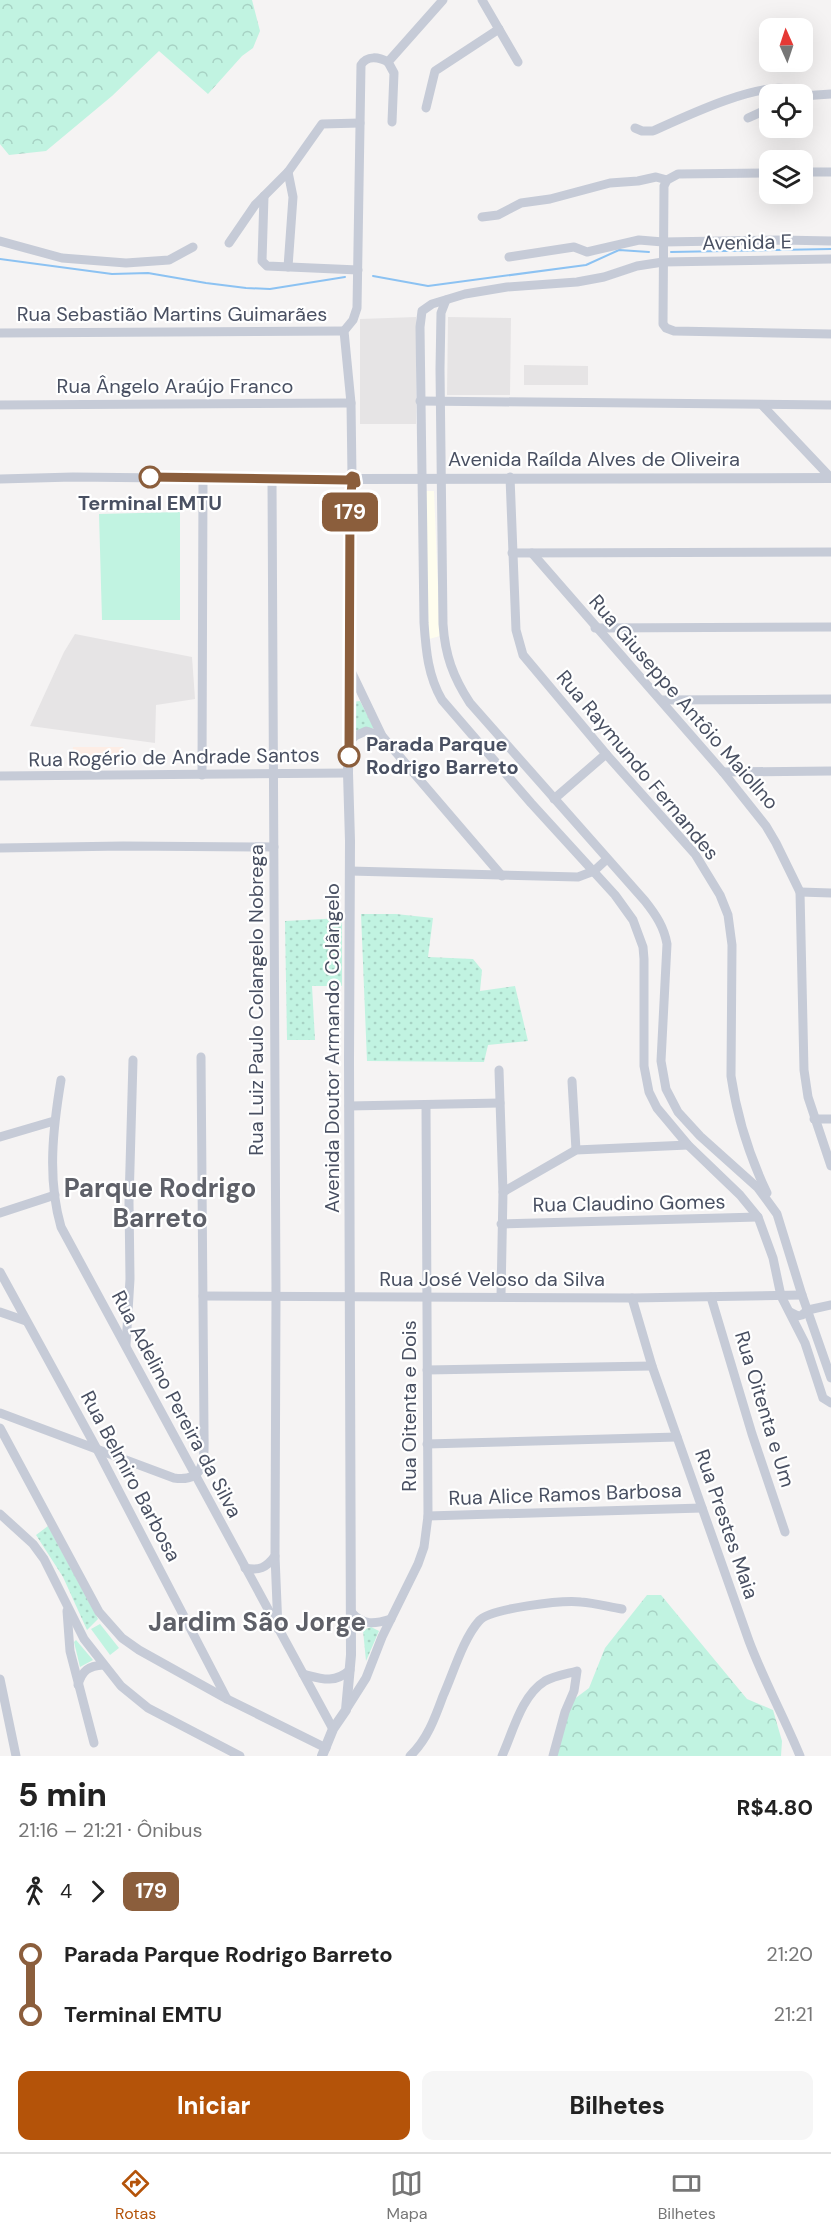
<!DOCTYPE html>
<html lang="pt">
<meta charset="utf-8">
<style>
body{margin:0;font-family:"DM Sans",sans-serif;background:#f6f6f6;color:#222;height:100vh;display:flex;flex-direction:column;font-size:22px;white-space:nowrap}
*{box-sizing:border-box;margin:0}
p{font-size:20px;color:#767676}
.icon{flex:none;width:33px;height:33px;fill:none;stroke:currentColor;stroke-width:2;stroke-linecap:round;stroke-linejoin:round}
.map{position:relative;height:1756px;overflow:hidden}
.details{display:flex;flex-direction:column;background:#fff;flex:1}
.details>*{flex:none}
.badge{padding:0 12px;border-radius:9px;font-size:21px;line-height:39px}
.needle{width:39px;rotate:357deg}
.fabs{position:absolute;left:759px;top:18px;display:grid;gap:12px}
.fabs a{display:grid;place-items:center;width:54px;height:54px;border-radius:12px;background:#fff;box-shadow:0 6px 24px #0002;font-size:30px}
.map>.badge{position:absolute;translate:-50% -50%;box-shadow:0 0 0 3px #fff}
.legs{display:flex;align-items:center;gap:9px;height:66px;padding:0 18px;font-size:20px}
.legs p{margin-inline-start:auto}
.summary{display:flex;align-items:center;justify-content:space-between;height:102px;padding:0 18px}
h1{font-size:33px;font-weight:800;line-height:45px}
.cta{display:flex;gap:12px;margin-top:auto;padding:12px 18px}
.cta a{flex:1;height:69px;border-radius:12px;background:#b45309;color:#fff;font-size:24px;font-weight:800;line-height:69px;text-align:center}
.cta a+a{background:#f6f6f6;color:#222}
ul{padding:0 18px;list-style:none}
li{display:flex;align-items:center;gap:21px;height:60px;font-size:22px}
li i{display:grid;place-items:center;width:9px;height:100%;margin:0 8px;background:currentColor}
li i::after{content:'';width:15px;height:15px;margin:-8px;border:4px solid;border-radius:50%;background:#fff}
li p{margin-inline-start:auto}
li:first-child i{background:linear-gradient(#0000 50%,currentColor 0)}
li:last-child i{background:linear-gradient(currentColor 50%,#0000 0)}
.menu{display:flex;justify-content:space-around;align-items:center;height:84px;border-top:2px solid #e0e0e0;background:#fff;font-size:16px;color:#767676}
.menu a{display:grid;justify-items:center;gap:3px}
.menu .selected{color:#b45309}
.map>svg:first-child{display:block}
.commercial{fill:#fefdee}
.education{fill:#e6e4e5}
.medical{fill:#fdede5}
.grass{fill:url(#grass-dots)}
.forest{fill:url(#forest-crowns)}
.garden{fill:#c1f3e1}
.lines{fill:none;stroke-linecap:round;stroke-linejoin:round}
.stream{stroke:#8cc2f2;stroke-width:2}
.minor{stroke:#c6cbd7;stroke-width:9}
.tertiary{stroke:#c6cbd7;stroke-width:10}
.line-1-casing{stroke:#fff;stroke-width:14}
.line-1{stroke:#8b5e3c;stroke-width:9}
.stop-1-dot{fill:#fff;stroke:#8b5e3c;stroke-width:3}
.labels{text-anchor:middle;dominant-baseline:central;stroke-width:4.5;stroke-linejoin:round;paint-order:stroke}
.street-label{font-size:20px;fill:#495062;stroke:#fff}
.stop-label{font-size:20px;font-weight:bold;fill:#495062;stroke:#fff}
.district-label{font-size:26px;font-weight:bold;fill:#5e6068;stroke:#fff}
</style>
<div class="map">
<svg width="831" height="1756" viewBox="0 0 831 1756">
<defs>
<pattern id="grass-dots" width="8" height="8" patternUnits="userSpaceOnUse" patternTransform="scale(1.5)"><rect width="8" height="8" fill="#c1f3e1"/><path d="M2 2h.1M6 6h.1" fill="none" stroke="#a7d2c4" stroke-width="1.8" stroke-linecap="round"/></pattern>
<pattern id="forest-crowns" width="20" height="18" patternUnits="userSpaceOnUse" patternTransform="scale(1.5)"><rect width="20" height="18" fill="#c1f3e1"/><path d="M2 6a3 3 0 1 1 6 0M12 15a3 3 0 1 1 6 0" fill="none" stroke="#a7d2c4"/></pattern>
</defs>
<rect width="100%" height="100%" fill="#f5f3f3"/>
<!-- commercial -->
<path class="commercial" d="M424,491H434L440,636L429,639Z"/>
<!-- education -->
<g class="education">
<path d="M416,317V424H360V319Z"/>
<path d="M448,317L511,318L510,395H447Z"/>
<path d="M524,365L588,366V385H524Z"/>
<path d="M75,634L192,657L195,699L156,705L155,743L30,726L64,652Z"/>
</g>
<!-- medical -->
<path class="medical" d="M73,747H123L124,761L112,760V764L95,763V760H72Z"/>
<!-- grass -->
<g class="grass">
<path d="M360,701L374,728L353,734L351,702Z"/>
<path d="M361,914H396L433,918L428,957L473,959L482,970L480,991L515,986L528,1041L488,1045L484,1062L367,1061Z"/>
<path d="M342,918V986H312L315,1040H287L285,921Z"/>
<path d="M48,1526L98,1619L87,1630L63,1577L36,1535Z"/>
<path d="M371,1627L379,1631L366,1661L363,1630Z"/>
</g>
<!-- forest -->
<g class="forest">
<path d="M0,0H252L260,31L253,48L242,56L208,94L159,51L112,96L46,151L9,155L0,144Z"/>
<path d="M647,1595H661L747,1699L773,1710L782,1741L781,1756H554L573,1700L589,1688L605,1648Z"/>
</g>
<!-- garden -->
<g class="garden">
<path d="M180,512V620H102L99,514Z"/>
<path d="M100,1624L119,1648L110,1655L91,1629Z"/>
<path d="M76,1640L93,1660L80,1667L74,1642Z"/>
</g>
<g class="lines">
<!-- stream -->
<g class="stream">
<path d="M671,252L831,249"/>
<path d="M0,259L112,274L148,273L206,283L246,288L270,289L345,277"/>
<path d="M373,276L428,286L586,265L619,250L649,252"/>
</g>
<!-- minor -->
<g class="minor">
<path d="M482,0L518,62"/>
<path d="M802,96L831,94"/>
<path d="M426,108L435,71L499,29"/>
<path d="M748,118L770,108"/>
<path d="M392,122L394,73L388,62L443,0"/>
<path d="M635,128L642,131H653C684,117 755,83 787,89C793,90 800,93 805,95"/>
<path d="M288,172L293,197L288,267"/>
<path d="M802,172H831"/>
<path d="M770,173L678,174L667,180L664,186L663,324L666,328L674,331L831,334"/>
<path d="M264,196L262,261L267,266L358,270"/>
<path d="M482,217L498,215L521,203L550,199L610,183L638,181L656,177L667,180"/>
<path d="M0,241L62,258L126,263L169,260L193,247"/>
<path d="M229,243L255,205L288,172L322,124L360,123"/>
<path d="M509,257L574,247L587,252L639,240L663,242L781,240L831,241"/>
<path d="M831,259L663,262L637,266L604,277L577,282L507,287L465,294L432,304L422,311L420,327L424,623C426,651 428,676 442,700L531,803L615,895L633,920L643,947L644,959V1066L649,1092L657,1108L688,1145L740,1195L758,1217L773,1258L781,1296L805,1343L823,1398L831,1403"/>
<path d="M446,300L441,313L440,369L443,624C445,655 453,677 470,703L645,901C656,915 664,927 667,944L661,1061L666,1089L678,1112L700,1136L758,1188L777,1214L802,1295L831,1378"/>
<path d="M0,333L344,331"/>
<path d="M420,401L831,405"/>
<path d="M0,405L351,403"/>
<path d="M762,405L831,478"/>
<path d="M352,476L351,403L344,331L353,320L357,308L361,65C367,55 379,57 388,62"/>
<path d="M510,477L516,630L523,655L606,754L695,854L720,895L728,915L732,945L731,1076C737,1117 749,1155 767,1193"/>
<path d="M0,479L73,477L348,480"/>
<path d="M272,479L276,1295L275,1556L278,1629"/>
<path d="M512,553L831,552"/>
<path d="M532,553L723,772L766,826L776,843L800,892L804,1070L808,1097L831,1166"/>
<path d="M595,628L831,627"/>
<path d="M350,669L382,736L502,876"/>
<path d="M661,700L831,699"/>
<path d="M349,742L355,736L366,731L382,736"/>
<path d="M723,772L831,771"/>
<path d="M202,775L203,478"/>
<path d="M0,776L348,773"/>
<path d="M554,799L606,754"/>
<path d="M0,848L123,846L274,847"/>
<path d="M350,871L578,877L594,871L607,859"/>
<path d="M800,892L831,893"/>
<path d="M499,1070L503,1192L501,1296"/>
<path d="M61,1080C53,1128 47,1179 61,1227L333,1729"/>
<path d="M572,1081L576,1150"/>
<path d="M349,1106L500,1103"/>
<path d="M814,1119H831"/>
<path d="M0,1137L54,1121"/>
<path d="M503,1192L576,1150L688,1145"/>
<path d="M0,1213L55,1195"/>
<path d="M501,1224L758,1217"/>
<path d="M0,1272L98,1451L227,1699"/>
<path d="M203,1296L632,1298L802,1295"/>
<path d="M711,1297L752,1434L785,1532"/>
<path d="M632,1298L652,1366L749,1641C764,1681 784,1717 800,1756"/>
<path d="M0,1312L26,1321"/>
<path d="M790,1312L798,1316L802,1315L808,1310L831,1305"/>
<path d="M126,1345L130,1279L129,1202L133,1060"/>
<path d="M427,1370L652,1366"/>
<path d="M0,1413L174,1478C208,1483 204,1455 204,1431L201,1057"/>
<path d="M0,1428L99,1612L122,1638L139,1650L227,1699L326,1748"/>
<path d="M427,1444L677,1437"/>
<path d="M0,1514L33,1544L44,1559L84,1639L121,1686L148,1708L240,1756"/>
<path d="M428,1516L702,1508"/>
<path d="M245,1568C259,1571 266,1568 275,1556"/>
<path d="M67,1611L70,1651L94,1743"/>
<path d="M351,1612C363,1626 375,1624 391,1619"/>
<path d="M303,1674C322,1679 334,1684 350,1670"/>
<path d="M0,1679L16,1756"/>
<path d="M78,1685C82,1670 89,1666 103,1665"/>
<path d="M347,1708L366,1678L382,1637L418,1564L424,1547L428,1516L426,1105"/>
<path d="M410,1756C427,1740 435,1718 443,1696C453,1674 463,1639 479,1621C490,1608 563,1600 581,1602C595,1603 609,1607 622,1609"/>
<path d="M502,1756C513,1732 521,1696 545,1681C554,1676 566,1674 577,1671L574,1691L565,1712L553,1756"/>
</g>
<!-- tertiary -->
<g class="tertiary">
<path d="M356,479L831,478"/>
<path d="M322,1756L333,1729L346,1710L351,1655L349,1060L350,841L348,773L352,484"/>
</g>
</g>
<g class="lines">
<defs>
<path id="line-1" d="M150,477L348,480L352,476L355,477L356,483L352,484L350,502L349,756"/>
</defs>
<!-- line-1 casing -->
<use href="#line-1" class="line-1-casing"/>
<!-- line-1 -->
<use href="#line-1" class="line-1"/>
</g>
<!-- markers -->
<g class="stop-1-dot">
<circle cx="150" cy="477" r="10"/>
<circle cx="349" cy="756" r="10"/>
</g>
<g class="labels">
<!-- street labels -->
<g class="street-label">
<text transform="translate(747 242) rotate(-1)">Avenida E</text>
<text x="172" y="314">Rua Sebastião Martins Guimarães</text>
<text x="175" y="386">Rua Ângelo Araújo Franco</text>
<text x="594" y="459">Avenida Raílda Alves de Oliveira</text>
<text transform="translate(684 702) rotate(49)">Rua Giuseppe Antôio Maiollno</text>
<text transform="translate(174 757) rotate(-1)">Rua Rogério de Andrade Santos</text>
<text transform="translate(638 765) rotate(50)">Rua Raymundo Fernandes</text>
<text transform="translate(256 1000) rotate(-90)">Rua Luiz Paulo Colangelo Nobrega</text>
<text transform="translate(332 1048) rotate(-90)">Avenida Doutor Armando Colângelo</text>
<text transform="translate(629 1203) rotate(-1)">Rua Claudino Gomes</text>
<text x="492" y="1279">Rua José Veloso da Silva</text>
<text transform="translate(177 1404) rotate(62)">Rua Adelino Pereira da Silva</text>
<text transform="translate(409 1406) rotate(-90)">Rua Oitenta e Dois</text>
<text transform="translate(765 1409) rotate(73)">Rua Oitenta e Um</text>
<text transform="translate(131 1476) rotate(62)">Rua Belmiro Barbosa</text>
<text transform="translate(565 1494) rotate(-2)">Rua Alice Ramos Barbosa</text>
<text transform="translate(727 1524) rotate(71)">Rua Prestes Maia</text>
</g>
<!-- stop labels -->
<g class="stop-label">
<text x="150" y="503">Terminal EMTU</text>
<text x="366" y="744" text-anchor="start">Parada Parque<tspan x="366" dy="23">Rodrigo Barreto</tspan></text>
</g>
<!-- district labels -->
<g class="district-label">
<text x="160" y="1188">Parque Rodrigo<tspan x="160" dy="30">Barreto</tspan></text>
<text x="257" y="1622">Jardim São Jorge</text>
</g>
</g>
</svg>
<div class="fabs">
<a><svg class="needle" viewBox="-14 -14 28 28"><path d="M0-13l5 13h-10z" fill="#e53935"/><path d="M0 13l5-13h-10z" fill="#767676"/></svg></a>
<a><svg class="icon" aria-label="locate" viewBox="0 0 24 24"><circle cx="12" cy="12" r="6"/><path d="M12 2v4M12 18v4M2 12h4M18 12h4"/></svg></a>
<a><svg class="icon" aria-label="layers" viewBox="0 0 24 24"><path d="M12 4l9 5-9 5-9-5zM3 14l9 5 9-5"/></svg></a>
</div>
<b class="badge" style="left:350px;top:512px;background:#8b5e3c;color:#fff">179</b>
</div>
<section class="details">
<div class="summary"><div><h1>5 min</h1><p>21:16 – 21:21 · Ônibus</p></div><b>R$4.80</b></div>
<div class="legs"><svg class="icon" aria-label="walk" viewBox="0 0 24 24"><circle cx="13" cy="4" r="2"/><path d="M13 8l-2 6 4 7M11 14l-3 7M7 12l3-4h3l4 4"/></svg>4<svg class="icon" aria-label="forward" viewBox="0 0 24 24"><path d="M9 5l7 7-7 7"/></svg><b class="badge" style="background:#8b5e3c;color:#fff">179</b></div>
<ul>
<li><i style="color:#8b5e3c"></i><b>Parada Parque Rodrigo Barreto</b><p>21:20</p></li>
<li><i style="color:#8b5e3c"></i><b>Terminal EMTU</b><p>21:21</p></li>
</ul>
<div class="cta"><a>Iniciar</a><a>Bilhetes</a></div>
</section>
<nav class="menu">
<a class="selected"><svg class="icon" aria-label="directions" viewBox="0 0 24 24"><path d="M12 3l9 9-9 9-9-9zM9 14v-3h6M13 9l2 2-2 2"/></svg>Rotas</a>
<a><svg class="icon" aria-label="map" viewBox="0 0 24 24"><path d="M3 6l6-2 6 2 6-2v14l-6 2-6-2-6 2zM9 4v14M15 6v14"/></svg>Mapa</a>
<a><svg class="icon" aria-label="tickets" viewBox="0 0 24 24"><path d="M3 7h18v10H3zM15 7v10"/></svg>Bilhetes</a>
</nav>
